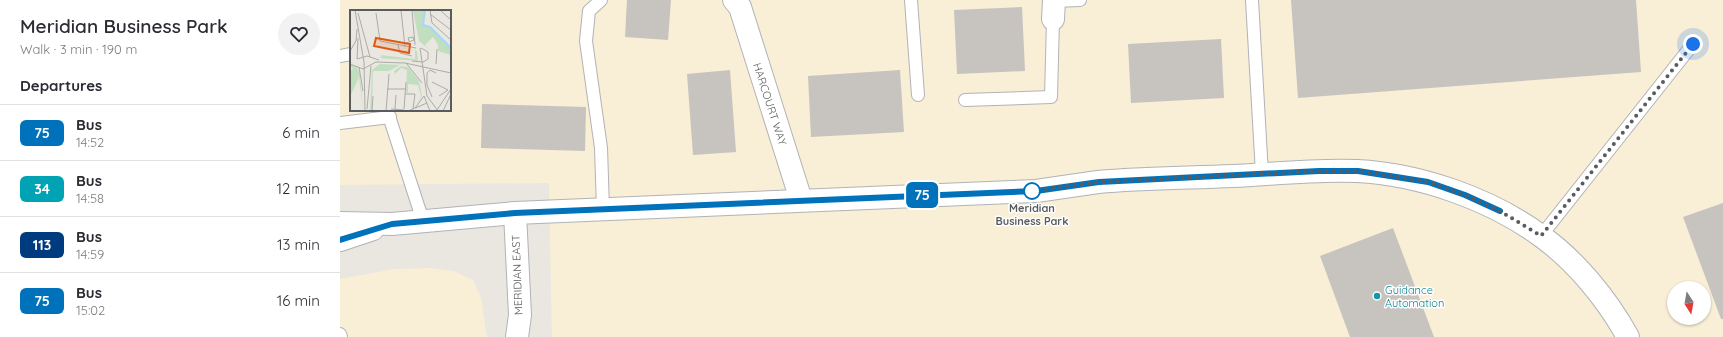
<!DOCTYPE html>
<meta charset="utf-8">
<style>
body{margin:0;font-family:Quicksand,sans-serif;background:#f2f2f3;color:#2b2b33;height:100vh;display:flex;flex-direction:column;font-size:15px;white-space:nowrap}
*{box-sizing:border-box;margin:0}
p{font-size:13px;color:#7c7c81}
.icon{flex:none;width:22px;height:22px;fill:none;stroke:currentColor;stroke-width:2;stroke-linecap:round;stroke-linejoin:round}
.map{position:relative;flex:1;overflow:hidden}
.panel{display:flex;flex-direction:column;background:#fff;width:340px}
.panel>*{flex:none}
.badge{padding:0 8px;border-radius:6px;font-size:14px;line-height:26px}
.needle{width:26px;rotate:169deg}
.controls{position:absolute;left:1327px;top:281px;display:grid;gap:8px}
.controls a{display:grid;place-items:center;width:44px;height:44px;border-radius:50%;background:#fff;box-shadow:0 1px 3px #0004;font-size:20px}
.you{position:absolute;width:20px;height:20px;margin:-10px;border:3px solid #fff;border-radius:50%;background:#1a73e8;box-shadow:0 0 0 6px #1a73e833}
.map>.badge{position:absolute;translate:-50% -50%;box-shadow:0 0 0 2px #fff}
h2{padding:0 20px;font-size:15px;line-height:36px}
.round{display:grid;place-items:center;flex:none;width:42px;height:42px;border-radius:21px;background:#f2f2f3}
.overview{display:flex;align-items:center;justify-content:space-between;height:68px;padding:0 20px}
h1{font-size:19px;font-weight:600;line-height:30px}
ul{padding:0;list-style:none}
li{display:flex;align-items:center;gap:12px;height:56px;padding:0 20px;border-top:1px solid #e1e1e2}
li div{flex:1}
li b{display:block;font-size:15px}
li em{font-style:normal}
li .badge{min-width:44px;font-weight:700;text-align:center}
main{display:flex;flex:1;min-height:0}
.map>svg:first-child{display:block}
.commercial{fill:#f9eed6;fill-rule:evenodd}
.building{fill:#c7c3bf}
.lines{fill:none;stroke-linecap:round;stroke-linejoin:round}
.lane-casing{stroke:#b1b3b6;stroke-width:14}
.street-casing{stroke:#b1b3b6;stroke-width:24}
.secondary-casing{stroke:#b0b3b6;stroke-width:24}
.lane{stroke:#fff;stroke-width:12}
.street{stroke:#fff;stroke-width:22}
.secondary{stroke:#fff;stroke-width:22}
.line-casing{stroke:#fff;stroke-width:9}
.line{stroke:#0072bc;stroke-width:6}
.walk{stroke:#595c5f;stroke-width:4;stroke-dasharray:0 7.2}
.stop-dot{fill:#fff;stroke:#0072bc;stroke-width:2}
.culture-dot{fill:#0f9aa8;stroke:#fff;stroke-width:1.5}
.labels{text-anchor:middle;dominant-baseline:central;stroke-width:3;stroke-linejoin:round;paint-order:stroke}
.street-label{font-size:11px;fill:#595c5f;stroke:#fff}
.stop-label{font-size:11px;font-weight:bold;fill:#595c5f;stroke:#fff}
.culture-label{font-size:11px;fill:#0d838f;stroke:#fff;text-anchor:start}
.inset-river{fill:none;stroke:#a6d8f4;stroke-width:2}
.inset-road{fill:none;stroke:#acaba8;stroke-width:1}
.view{fill:#e15910;fill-opacity:0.15;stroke:#e15910;stroke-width:2}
.inset-edge{fill:none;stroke:#595c5f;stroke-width:2}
</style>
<main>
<section class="panel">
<div class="overview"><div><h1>Meridian Business Park</h1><p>Walk · 3 min · 190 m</p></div><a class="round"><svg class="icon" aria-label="heart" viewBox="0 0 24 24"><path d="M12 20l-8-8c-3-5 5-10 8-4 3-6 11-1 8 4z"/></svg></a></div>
<h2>Departures</h2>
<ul>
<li><span class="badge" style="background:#0072bc;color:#fff">75</span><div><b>Bus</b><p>14:52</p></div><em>6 min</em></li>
<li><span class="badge" style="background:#00a3b4;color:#fff">34</span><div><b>Bus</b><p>14:58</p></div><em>12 min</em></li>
<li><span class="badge" style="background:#003b80;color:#fff">113</span><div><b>Bus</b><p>14:59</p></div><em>13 min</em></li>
<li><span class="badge" style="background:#0072bc;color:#fff">75</span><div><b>Bus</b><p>15:02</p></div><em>16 min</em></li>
</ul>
</section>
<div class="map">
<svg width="1383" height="337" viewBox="0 0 1383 337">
<rect width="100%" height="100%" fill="#eae7e0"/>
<!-- commercial -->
<g class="commercial">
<path d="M0,0H1383V337H212L209,183L0,185ZM11,11H110V110H11ZM1334,288H1364V318H1334Z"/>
<path d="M90,268L114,271L133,280L141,298L147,337H0V279L54,269Z"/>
</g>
<!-- building -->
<g class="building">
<path d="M287,0H331L328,40L285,37Z"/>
<path d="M951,0H1296L1301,72L958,98Z"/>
<path d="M682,7L685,71L617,74L614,10Z"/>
<path d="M881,39L884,98L791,103L788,44Z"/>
<path d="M390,70L396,152L353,155L347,74Z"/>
<path d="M560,70L564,132L471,137L468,76Z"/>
<path d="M142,104L246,107L245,151L141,148Z"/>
<path d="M1383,203V319H1381L1343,217Z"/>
<path d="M1053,228L1094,337H1010L980,256Z"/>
</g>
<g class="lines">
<defs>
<g id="lane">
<path d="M261,0L249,11L246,41L261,148L263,209"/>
<path d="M571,0L578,95"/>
<path d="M912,0L922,174"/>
<path d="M714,1L740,0"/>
<path d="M0,56L11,54"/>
<path d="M625,100L711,97L713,19"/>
<path d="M47,110L83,221"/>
<path d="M0,123L50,117"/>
<path d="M1201,236L1353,44"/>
<path d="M0,334L1,337"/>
</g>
<g id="street">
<path d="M394,0L400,7L461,200"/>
<path d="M713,19L714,0"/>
</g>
<g id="secondary">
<path d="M175,213L180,315L177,337"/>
<path d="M0,223L52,224L175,213L696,191C717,188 738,185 758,182C803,178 848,178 893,176C934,174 976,169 1017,171C1079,174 1151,199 1201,236C1236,261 1267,299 1288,337"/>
<path d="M0,240L33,229"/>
</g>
</defs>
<!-- lane casing -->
<use href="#lane" class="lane-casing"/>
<!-- street casing -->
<use href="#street" class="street-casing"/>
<!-- secondary casing -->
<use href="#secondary" class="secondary-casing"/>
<!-- lane -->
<use href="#lane" class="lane"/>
<!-- street -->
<use href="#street" class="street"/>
<!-- secondary -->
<use href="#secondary" class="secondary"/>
</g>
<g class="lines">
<defs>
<path id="line" d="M0,240L52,224L175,213L696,191L759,182L979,171H1018L1088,182L1125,195L1160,211"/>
</defs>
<!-- line casing -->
<use href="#line" class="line-casing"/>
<!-- line -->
<use href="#line" class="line"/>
<!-- walk -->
<path class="walk" d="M692,191L759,182L979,171H1018L1088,182L1125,195L1160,211L1201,236L1353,44"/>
</g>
<!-- markers -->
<circle class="stop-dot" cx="692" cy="191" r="8"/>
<circle class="culture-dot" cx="1037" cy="296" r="4"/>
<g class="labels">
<!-- street labels -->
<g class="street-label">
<text transform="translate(430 104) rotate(72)">HARCOURT WAY</text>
<text transform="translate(177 275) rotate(-92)">MERIDIAN EAST</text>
</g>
<!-- stop labels -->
<g class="stop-label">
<text x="692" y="208">Meridian<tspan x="692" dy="13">Business Park</tspan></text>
</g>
<!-- culture labels -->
<g class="culture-label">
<text x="1045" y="290">Guidance<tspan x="1045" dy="13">Automation</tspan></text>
</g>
</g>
<!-- overview -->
<g transform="translate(10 10)">
<rect width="101" height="101" fill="#eae7e0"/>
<path d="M63,0H76L73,15L80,17L101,38V45L88,41V35L83,27L75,35L81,41L69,31ZM62,39L67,41L68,51L29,48L32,47L30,45L65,49V41ZM30,54L56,55H50L39,61H23L22,101H20L22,60ZM0,55L7,57L10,64L13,101L9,67L0,87V61L3,59ZM51,56L58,57L69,71L72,86L67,94L71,86L68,75L58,74V83L56,82L57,60L51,58L45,64L44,61Z" fill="#c1dfbf"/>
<path class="inset-river" d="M75,0L73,15L80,17L101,38"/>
<path class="inset-road" d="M5,0L14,52L15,101M51,0L55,37M62,0L65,35M80,0L82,13L101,30M90,0L101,10M8,3L20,47M26,3L30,31L66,38M80,4L101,20M56,33L64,30L63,27L58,28L59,31M48,35L50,43L62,46M70,38L77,86L88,101M0,41L6,31L7,19M7,49L17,46L29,50M7,49L8,28M62,51L73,52L78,49V42L71,38M56,53L72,73M0,54L13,59L26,52L55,53L101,63M86,54L87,39M9,57L13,81M82,72L98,80L89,86M37,79H56M55,84H65L63,99M74,86L80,101M82,87L77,75V63L80,60L86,63M65,98L74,86M17,99L21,56M41,99L54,100M45,99L46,85M54,99L56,72M87,100L101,79M22,101L23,86M36,101L39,64M58,101L77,93M93,101L101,84"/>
<path class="view" d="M26,28L60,34L59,43L24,36Z"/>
<rect width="101" height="101" class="inset-edge"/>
</g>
</svg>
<div class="controls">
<a><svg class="needle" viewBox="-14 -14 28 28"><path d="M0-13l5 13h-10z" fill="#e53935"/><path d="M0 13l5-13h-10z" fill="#7c7c81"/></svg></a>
</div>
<div class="you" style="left:1353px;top:44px"></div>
<b class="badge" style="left:582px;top:195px;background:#0072bc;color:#fff">75</b>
</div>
</main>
